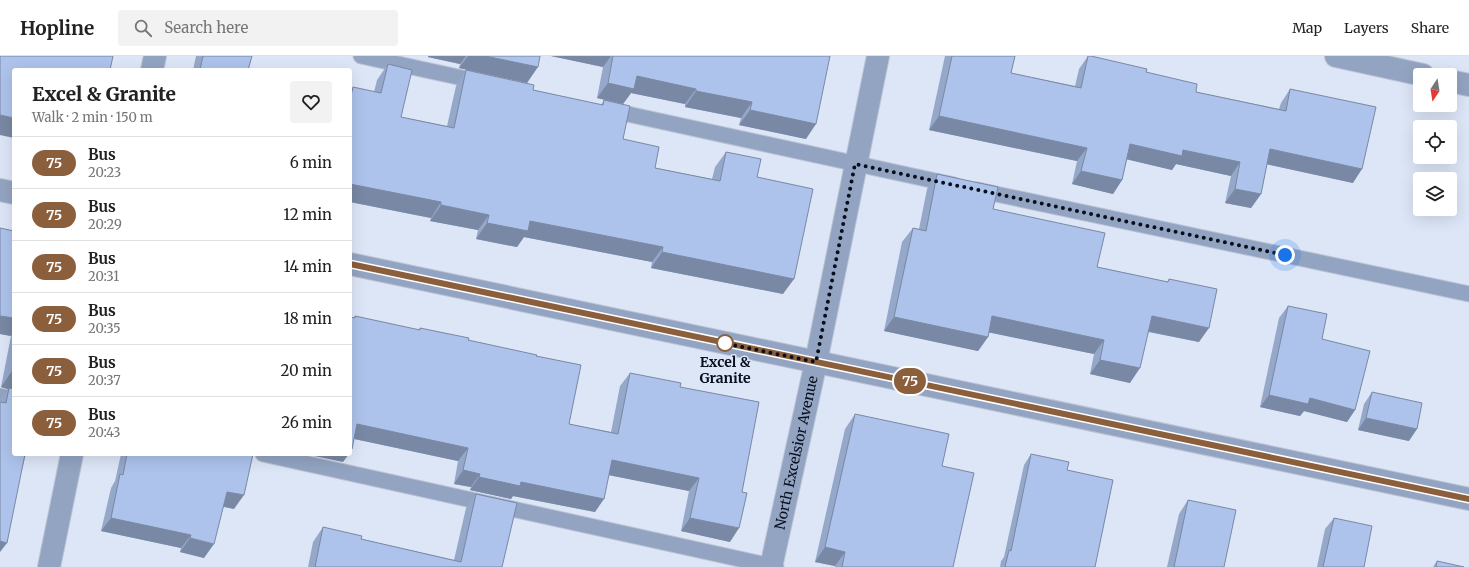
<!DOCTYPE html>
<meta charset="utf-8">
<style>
body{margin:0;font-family:Merriweather,serif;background:#f2f2f2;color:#222;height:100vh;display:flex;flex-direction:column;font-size:15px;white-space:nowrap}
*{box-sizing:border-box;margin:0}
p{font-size:13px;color:#767676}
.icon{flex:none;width:22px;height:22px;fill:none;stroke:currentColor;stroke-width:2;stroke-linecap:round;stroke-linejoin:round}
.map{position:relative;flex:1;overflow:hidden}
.panel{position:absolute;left:12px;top:12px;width:340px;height:388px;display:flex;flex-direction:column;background:#fff;border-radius:4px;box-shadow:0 4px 16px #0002}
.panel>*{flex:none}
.badge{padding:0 8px;border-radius:13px;font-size:14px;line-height:26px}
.needle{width:26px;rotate:192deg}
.fabs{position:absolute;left:1413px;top:12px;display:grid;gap:8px}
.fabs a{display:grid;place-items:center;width:44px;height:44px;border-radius:4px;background:#fff;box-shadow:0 4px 16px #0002;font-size:20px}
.you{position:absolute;width:20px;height:20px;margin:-10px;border:3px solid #fff;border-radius:50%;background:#1a73e8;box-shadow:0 0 0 6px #1a73e833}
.map>.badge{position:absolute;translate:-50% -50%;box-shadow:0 0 0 2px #fff}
.round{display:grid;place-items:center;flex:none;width:42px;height:42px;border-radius:4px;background:#f2f2f2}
.headline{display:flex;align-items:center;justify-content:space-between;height:68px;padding:0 20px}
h1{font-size:19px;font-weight:800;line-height:30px}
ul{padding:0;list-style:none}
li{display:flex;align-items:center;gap:12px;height:52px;padding:0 20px;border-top:1px solid #e0e0e0}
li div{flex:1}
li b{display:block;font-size:15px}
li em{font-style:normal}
li .badge{min-width:44px;font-weight:700;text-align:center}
header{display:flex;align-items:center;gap:24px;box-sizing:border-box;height:56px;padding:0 20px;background:#fff;border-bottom:1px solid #e0e0e0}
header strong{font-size:19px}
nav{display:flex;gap:22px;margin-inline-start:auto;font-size:14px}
.search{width:280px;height:36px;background:#f2f2f2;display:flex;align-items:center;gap:10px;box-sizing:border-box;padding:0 14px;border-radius:4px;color:#767676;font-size:15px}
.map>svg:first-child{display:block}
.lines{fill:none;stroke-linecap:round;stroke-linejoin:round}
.service-casing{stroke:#bbc3d4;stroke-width:17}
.minor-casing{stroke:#bbc3d4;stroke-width:24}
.tertiary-casing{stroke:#bbc3d4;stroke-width:24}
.service{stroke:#93a4c2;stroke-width:15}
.minor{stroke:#93a4c2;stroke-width:22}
.tertiary{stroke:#93a4c2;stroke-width:22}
.wall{fill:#95a8ca}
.shaded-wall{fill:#7988a4}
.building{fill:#adc3eb;stroke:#7988a4}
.line-casing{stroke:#fff;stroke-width:9}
.line{stroke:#8b5e3c;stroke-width:6}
.walk{stroke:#070e1c;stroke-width:4;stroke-dasharray:0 7.2}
.stop-dot{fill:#fff;stroke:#8b5e3c;stroke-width:2}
.labels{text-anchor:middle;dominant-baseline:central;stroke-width:3;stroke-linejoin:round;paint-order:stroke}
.stop-label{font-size:14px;font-weight:bold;fill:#070e1c;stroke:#dde6f7}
.street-label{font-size:14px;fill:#070e1c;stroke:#dde6f7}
</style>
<header>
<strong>Hopline</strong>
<div class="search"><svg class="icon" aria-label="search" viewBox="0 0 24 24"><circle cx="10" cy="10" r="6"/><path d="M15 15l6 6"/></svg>Search here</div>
<nav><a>Map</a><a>Layers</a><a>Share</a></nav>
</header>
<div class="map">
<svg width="1469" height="511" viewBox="0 0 1469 511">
<rect width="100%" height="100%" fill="#dde6f7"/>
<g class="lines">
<defs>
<g id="service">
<path d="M361,0L481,26"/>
<path d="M609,54L954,129"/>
<path d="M977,134L1469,238"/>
<path d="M0,340L14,343"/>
<path d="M263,398L776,511"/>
</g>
<g id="minor">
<path d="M1336,0L1423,19"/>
<path d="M152,14L155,0"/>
<path d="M1450,25L1469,29"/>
<path d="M49,511L72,398"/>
</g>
<g id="tertiary">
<path d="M0,134L14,137"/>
<path d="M350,208L1469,443"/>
<path id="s1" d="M771,511L816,306L878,0"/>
</g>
</defs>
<!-- service casing -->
<use href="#service" class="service-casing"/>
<!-- minor casing -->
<use href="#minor" class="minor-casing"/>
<!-- tertiary casing -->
<use href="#tertiary" class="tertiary-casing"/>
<!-- service -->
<use href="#service" class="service"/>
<!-- minor -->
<use href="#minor" class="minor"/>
<!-- tertiary -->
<use href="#tertiary" class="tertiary"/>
</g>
<!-- wall -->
<g class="wall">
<path d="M196,0H251L248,14H193Z"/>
<path d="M428,0H540L527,27L459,12L460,8L428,1Z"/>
<path d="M551,0H830L806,83L739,69L741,62L685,51V48L631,37L623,48L597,42L603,11Z"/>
<path d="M945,0H1015L1011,17L1075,30L1079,13L1088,0L1146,16L1196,36L1279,53L1281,47L1290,33L1353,127L1267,108L1261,138L1251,152L1225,147L1231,120L1176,108L1172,114L1127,103L1122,124L1113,138L1072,128L1077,105L929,74Z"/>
<path d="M388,8L401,61L447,70L456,30L466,14L533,34L601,49L604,44L623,83L655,112L712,123L715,111L726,96L757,121L783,238L651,212L652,206L524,181L517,191L476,183L478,174L430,165L431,162L350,146V35L353,31L374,36L377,24Z"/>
<path d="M14,82V92L12,91Z"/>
<path d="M937,118L993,153L1097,211L1167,226L1169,223L1199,286L1148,276L1130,327L1090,318L1094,298L989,276L988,281L978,295L884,275L902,186L913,172L919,173L927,133Z"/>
<path d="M0,172L14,175V398H26L0,496V345L8,333L1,331L11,280L0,278Z"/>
<path d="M1288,250L1322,283L1355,354L1347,366L1304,355L1300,360L1260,351L1279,262Z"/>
<path d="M355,260L419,274L420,272L468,284L536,300L569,368L611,376L620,330L630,317L680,331L730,486L681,475L689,435L609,419L595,456L513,440L511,443L470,434L471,431L454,428L458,405L354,383L352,393L350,396V261L354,262Z"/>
<path d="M1372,336L1409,385L1358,374L1364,348Z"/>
<path d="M855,358L942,410L953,511H835V510L815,506L845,373Z"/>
<path d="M121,398H253L234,453L223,451L204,502L180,496L181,492L101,475L111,432L115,425Z"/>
<path d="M1031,398L1067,414L1095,511H1000L1001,505L1004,501L1024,409Z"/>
<path d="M476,438L502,511H308L313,486L323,471L361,483L454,504L466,452Z"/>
<path d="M1188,444L1224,511H1167L1179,458Z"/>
<path d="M1334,462L1364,511H1317L1325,473Z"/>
<path d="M1437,505L1464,511H1433Z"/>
</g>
<!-- shaded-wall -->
<g class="shaded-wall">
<path d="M428,0H466L460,8L428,1Z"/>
<path d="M468,0H485L538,11L527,27L459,12Z"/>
<path d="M551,0H611L603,11Z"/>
<path d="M637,20L696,33L685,48L631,37L623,48L597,42L608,27Z"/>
<path d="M696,35L752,46L741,62L685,51Z"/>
<path d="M750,54L816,68L806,83L739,69Z"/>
<path d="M0,59L14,62V82L0,79Z"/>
<path d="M939,60L1087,92L1077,105L929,74Z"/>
<path d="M1130,88L1183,94L1240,106L1231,120L1176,108L1172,114L1121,102Z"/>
<path d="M1270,93L1362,113L1353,127L1261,107Z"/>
<path d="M1081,115L1122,124L1113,138L1072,128Z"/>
<path d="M350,128L441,146L431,162L350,146Z"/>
<path d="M1235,133L1261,138L1251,152L1225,147Z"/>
<path d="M441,149L489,159L478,174L430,165Z"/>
<path d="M530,165L663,191L652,206L524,181L517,191L476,183L487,167Z"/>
<path d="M662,196L794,223L783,238L651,212Z"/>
<path d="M0,260L14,262V276L11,280L0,278Z"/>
<path d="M992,260L1104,284L1094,298L982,275Z"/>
<path d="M1152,260L1209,272L1199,286L1141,274Z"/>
<path d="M894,261L988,281L978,295L884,275Z"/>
<path d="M1100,304L1140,312L1130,327L1090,318Z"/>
<path d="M12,315H14V335L1,331Z"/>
<path d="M1269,339L1310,342L1355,354L1347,366L1304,355L1300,360L1260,351Z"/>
<path d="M1366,362L1417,373L1409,385L1358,374Z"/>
<path d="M357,368L468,392L458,405L350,382Z"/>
<path d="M315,398H349L343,406L314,400Z"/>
<path d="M612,404L699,422L689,435L603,418Z"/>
<path d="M463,414L480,418L471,431L454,428Z"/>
<path d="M479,421L521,426L604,443L595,456L513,440L511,443L470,434Z"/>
<path d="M227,436L244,439L234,453L218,449Z"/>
<path d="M111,462L191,479L181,492L101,475Z"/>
<path d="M690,462L739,472L730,486L681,475Z"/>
<path d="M190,482L214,488L204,502L180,496Z"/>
<path d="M0,485L7,487L0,496Z"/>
<path d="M825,491L845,496L835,510L815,506Z"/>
</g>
<!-- building -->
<g class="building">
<path d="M0,0H113L110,14H14V62L0,59Z"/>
<path d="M203,0H252L248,14H200Z"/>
<path d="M485,0H540L538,11Z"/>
<path d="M613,0H830L816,68L750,54L752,46L696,35V33L637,20L634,33L608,27Z"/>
<path d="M952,0H1015L1011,17L1081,32L1088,0H1091L1147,13L1146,16L1197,28L1196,36L1286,55L1290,33L1376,51L1362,113L1270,93L1261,138L1235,133L1240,106L1183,94L1182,100L1130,88L1122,124L1081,115L1087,92L939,60Z"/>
<path d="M388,8L412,14L401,61L454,72L466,14L534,29L533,34L603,49L604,44L630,50L623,83L659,91L655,112L720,125L726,96L761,103L757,121L813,133L794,223L662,196L663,191L530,165L528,175L487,167L489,159L441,149V146L350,128V40H351L353,31L381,37Z"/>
<path d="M937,118L998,131L993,153L1105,177L1097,211L1168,226L1169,223L1217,233L1209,272L1152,260L1140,312L1100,304L1104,284L992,260L988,281L894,261L913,172L926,175Z"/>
<path d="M0,172L14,175V262L0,260Z"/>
<path d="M1288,250L1327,258L1322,283L1370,295L1355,354L1310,342L1308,348L1269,339Z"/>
<path d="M355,260L420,274V272L469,282L468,284L537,299L536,300L581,309L569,368L618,378L630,317L681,327L680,331L759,346L742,436L747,437L739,472L690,462L699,422L612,404L604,443L521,426L520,430L479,421L480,418L463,414L468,392L357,368L352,393L350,392V261L355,262Z"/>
<path d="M14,306V315H12Z"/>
<path d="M9,332L14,333V398H25L7,487L0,485V346L6,347Z"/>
<path d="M1372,336L1422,347L1417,373L1366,362Z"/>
<path d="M855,358L949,378L942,410L974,417L953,511H842L845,496L825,491Z"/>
<path d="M127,398H253L244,439L227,436L214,488L190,482L191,479L111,462L120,418L123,419Z"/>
<path d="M1031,398L1069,406L1067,414L1113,424L1095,511H1005L1009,494L1011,495Z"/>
<path d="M476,438L517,447L502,511H315L323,471L362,480L361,483L461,506Z"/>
<path d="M1188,444L1236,454L1224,511H1174Z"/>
<path d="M1334,462L1372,470L1364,511H1323Z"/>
<path d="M1437,505L1464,511H1436Z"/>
</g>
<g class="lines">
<defs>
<path id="line" d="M350,208L1469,443"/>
</defs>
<!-- line casing -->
<use href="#line" class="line-casing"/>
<!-- line -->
<use href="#line" class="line"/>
<!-- walk -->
<path class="walk" d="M725,287H723L816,306L855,108L1285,199"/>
</g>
<!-- markers -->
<circle class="stop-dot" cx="725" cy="287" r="8"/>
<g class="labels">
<!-- stop labels -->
<g class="stop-label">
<text x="725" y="306">Excel &amp;<tspan x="725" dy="16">Granite</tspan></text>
</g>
<!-- street labels -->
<g class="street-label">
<text stroke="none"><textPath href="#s1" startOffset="117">North Excelsior Avenue</textPath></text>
</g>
</g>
</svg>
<div class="fabs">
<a><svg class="needle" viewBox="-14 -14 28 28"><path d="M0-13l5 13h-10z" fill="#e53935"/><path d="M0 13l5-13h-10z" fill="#767676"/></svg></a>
<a><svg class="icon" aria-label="locate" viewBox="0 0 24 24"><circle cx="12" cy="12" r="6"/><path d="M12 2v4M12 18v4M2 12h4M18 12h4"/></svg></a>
<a><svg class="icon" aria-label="layers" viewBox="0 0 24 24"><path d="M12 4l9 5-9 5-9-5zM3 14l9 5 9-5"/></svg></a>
</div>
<div class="you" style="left:1285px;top:199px"></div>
<b class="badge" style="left:910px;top:325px;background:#8b5e3c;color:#fff">75</b>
<section class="panel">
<div class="headline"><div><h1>Excel &amp; Granite</h1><p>Walk · 2 min · 150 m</p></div><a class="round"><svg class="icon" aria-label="heart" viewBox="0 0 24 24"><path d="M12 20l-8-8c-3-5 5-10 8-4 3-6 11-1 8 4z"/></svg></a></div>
<ul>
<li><span class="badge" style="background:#8b5e3c;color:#fff">75</span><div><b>Bus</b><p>20:23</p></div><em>6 min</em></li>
<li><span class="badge" style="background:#8b5e3c;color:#fff">75</span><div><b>Bus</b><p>20:29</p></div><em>12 min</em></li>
<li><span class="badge" style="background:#8b5e3c;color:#fff">75</span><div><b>Bus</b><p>20:31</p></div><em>14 min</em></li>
<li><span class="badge" style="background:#8b5e3c;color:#fff">75</span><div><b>Bus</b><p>20:35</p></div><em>18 min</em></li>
<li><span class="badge" style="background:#8b5e3c;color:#fff">75</span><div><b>Bus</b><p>20:37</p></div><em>20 min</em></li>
<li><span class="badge" style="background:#8b5e3c;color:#fff">75</span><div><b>Bus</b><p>20:43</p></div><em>26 min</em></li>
</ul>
</section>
</div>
